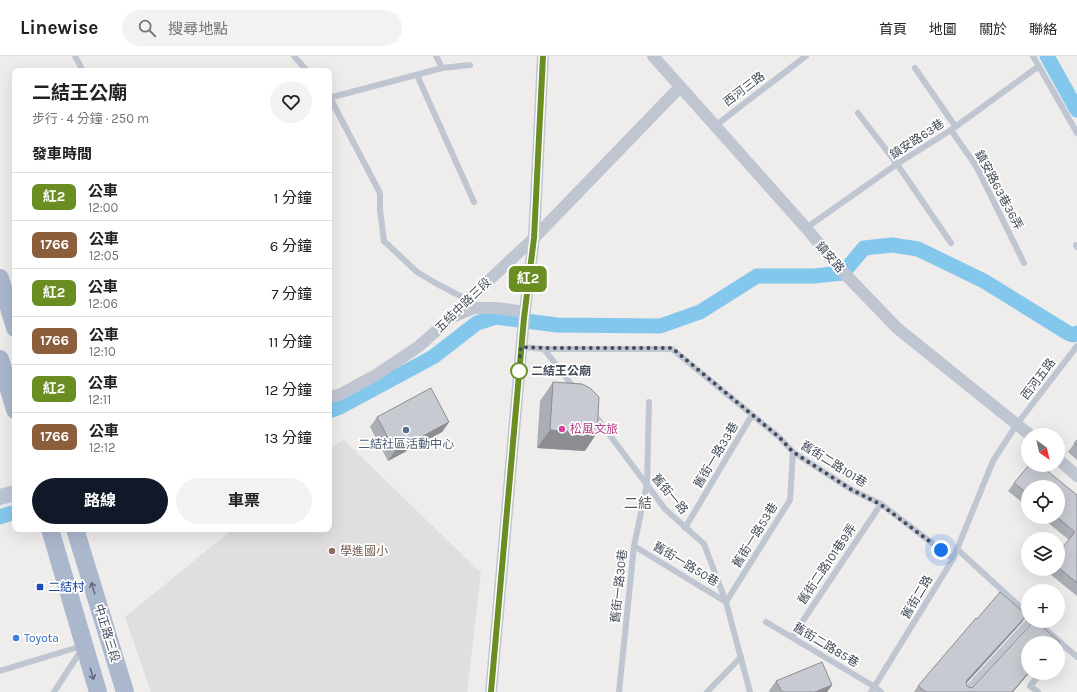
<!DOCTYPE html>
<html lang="zh-TW">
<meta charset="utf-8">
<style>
body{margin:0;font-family:Karla,"Noto Sans TC",sans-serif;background:#f2f2f2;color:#222;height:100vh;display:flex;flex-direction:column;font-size:15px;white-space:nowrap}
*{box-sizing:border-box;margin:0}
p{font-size:13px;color:#767676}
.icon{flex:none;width:22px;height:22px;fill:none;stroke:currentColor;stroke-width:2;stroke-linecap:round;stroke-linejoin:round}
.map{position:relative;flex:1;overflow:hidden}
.drawer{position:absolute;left:12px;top:12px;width:320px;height:464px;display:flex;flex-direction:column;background:#fff;border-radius:8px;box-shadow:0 4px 16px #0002}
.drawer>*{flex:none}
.badge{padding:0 8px;border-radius:6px;font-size:14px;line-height:26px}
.needle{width:26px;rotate:146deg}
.fabs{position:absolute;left:1021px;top:372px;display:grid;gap:8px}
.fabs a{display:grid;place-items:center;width:44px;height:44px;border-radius:50%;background:#fff;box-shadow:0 4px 16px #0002;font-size:20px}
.you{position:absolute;width:20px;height:20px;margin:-10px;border:3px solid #fff;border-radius:50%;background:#1a73e8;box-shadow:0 0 0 6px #1a73e833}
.map>.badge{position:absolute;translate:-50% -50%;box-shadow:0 0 0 2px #fff}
h2{padding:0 20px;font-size:15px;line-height:36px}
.round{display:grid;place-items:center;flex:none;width:42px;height:42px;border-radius:21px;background:#f2f2f2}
.headline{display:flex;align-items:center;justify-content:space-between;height:68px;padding:0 20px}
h1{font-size:19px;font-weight:700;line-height:30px}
.cta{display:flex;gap:8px;margin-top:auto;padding:8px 20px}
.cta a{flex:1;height:46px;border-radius:24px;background:#111827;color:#fff;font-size:16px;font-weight:700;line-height:46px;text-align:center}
.cta a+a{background:#f2f2f2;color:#222}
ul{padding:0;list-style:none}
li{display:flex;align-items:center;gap:12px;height:48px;padding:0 20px;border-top:1px solid #e0e0e0}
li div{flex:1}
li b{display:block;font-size:15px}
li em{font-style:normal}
li .badge{min-width:44px;font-weight:700;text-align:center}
header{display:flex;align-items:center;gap:24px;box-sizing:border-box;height:56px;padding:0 20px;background:#fff;border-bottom:1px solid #e0e0e0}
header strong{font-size:19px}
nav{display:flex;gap:22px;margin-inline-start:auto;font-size:14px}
.search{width:280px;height:36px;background:#f2f2f2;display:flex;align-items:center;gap:10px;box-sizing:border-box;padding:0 14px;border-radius:22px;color:#767676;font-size:15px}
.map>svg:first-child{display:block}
.education{fill:#e0dede}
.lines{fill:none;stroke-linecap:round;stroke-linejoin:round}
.canal{stroke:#84c7ed;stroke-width:15}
.lane{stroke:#bfc6d2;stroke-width:6}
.street{stroke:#bfc6d2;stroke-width:12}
.secondary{stroke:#bec6d6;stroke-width:16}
.primary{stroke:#abb7cc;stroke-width:18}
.wall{fill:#acaeb5}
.shaded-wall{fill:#8c8d93}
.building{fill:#c8cad2;stroke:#8c8d93}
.oneway{stroke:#636c7c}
.line-casing{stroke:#fff;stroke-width:9}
.line{stroke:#6b8e23;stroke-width:6}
.walk{stroke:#444c5a;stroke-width:4;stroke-dasharray:0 7.2}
.stop-dot{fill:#fff;stroke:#6b8e23;stroke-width:2}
.hotel-dot{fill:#d1479c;stroke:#fff;stroke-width:1.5}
.service-dot{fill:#5c6f8a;stroke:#fff;stroke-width:1.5}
.education-dot{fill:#8d6e63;stroke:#fff;stroke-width:1.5}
.transit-dot{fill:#1a4fb4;stroke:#fff;stroke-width:1.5}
.shop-dot{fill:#3f7fe0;stroke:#fff;stroke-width:1.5}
.labels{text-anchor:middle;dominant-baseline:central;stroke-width:3.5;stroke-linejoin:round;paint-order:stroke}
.street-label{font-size:12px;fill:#444c5a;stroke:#fff}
.stop-label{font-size:12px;font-weight:bold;fill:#444c5a;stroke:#fff;text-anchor:start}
.hotel-label{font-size:12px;fill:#b23c85;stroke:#fff;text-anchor:start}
.service-label{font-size:12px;fill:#4e5e75;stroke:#fff}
.education-label{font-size:12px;fill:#785e54;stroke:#fff;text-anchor:start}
.transit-label{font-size:12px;fill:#164399;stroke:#fff;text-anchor:start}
.shop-label{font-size:12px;fill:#366cbe;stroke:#fff;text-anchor:start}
.quarter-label{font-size:14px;fill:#595b61;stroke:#fff}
</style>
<header>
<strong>Linewise</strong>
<div class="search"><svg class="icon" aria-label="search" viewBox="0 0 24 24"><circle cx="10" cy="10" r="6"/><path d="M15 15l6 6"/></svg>搜尋地點</div>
<nav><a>首頁</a><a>地圖</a><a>關於</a><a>聯絡</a></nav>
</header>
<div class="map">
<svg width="1077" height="636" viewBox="0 0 1077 636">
<rect width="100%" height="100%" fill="#efecec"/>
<!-- education -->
<path class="education" d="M343,383L481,517L467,636H151L125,561L233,473H329V395Z"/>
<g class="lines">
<!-- canal -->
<g class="canal">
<path d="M1047,0L1077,54"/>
<path d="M329,355L340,351L433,301L477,267L496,261L557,269L660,270L700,256L757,220H814L843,217L864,192L892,189L918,193L984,225L1068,277L1073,279L1077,277"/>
<path d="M0,461L15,456"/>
</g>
<!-- lane -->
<g class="lane">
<path d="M75,0L83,15"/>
<path d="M294,0L307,15"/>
<path d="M436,0L442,12"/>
<path d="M1033,0L1077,77"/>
<path d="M915,12L955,70"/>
<path d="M417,19L474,146"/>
<path d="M329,40L380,137V154L384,185L417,216L439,229L468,244"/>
<path d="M329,42L442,12L470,9"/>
<path d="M858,57L897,108L951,187"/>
<path d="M715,70L806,0"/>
<path d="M951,74L976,110L1024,207"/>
<path d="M806,172L897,108L951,74L1039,10"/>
<path d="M1076,189L1077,191"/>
<path d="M521,291L544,293L575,333"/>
<path d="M544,293H672L779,381L793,396L852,434L881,448L953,503"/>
<path d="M594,358L665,453L704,488L726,546L750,636"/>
<path d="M685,472L752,359"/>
<path d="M634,490L726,546L790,444L793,396"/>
<path d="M957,493L1028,558"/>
<path d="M1036,565L1077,601"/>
<path d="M766,566L875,631L881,636"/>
<path d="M792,581L881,448"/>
<path d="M1058,597L1064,590"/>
<path d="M0,615L82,590"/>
<path d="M966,634L1029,565"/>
<path d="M54,636L82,593"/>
<path d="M619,636L634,490L647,428L649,346"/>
<path d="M707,636L741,601"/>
<path d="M871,636L953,503L993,405L1017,368L1077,290"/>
<path d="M1038,636L1030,630L1041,617"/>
</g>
<!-- street -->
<g class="street">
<path d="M653,0L806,172L844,217L897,272L1030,379"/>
<path d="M455,260L474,252H497L524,256"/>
<path d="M329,341L339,339L376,319L418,291L452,261L468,244L534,182L680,31"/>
<path d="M1058,403L1077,420"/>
<path d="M491,636L524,262L534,182L543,0"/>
</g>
<!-- secondary -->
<path class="secondary" d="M0,441L15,437"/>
<!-- primary -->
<g class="primary">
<path d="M0,222L15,272"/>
<path d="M0,303L15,354"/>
<path d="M50,473L98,636"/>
<path d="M75,473L125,636"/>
</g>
</g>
<!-- wall -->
<g class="wall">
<path d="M553,326L585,395L537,392L540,345Z"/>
<path d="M377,361L449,366L442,376L388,405L370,371Z"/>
<path d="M1077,384V404L1068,396Z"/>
<path d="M1014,427L1077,439V540L1045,514L1046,513H1058V497L1069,484L1041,461H1058L1028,431V451L1008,435Z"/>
<path d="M1027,559L1022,566L967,626L966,628L968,631L972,632L974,630L1028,587V617H1029L1013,636H914L918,630L977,563Z"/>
<path d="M776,625L832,629L827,636H770L769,635Z"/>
</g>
<!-- shaded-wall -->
<g class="shaded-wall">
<path d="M449,366L442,376L388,405L395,395Z"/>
<path d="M550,374L597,377L585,395L537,392Z"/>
<path d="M1027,559L1022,566L963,631L967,624Z"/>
<path d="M1028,617H1029L1013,636H1012Z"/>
<path d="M832,629L827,636H815Z"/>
</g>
<!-- building -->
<g class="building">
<path d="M553,326L582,328L590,332L599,341L597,377L550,374Z"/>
<path d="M431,332L449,366L395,395L377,361Z"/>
<path d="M1077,384V389L1074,387Z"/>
<path d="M1029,409H1040L1077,439V527L1058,511V497L1075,476L1057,461H1058V431H1028V438L1014,427Z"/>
<path d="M1000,536L1027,559L967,624L966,628L968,631L972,632L974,630L1034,565H1035L1060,586L1058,589V587H1028V617L1012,636H926L918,630L976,562L977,563Z"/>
<path d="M822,606L832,629L815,636H782L776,625Z"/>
</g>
<!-- one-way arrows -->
<defs><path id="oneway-shaft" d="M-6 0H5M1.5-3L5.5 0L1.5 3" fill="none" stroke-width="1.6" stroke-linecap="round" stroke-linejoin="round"/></defs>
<g class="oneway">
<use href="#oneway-shaft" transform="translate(93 532) rotate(-107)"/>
<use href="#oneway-shaft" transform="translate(92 618) rotate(73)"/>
</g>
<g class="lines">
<defs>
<path id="line" d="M491,636L524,262L534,182L543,0"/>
</defs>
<!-- line casing -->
<use href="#line" class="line-casing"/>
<!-- line -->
<use href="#line" class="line"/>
<!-- walk -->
<path class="walk" d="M519,315L518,322L521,291L544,292H672L779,381L793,396L852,434L880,448L941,494"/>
</g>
<!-- markers -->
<circle class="stop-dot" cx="519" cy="315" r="8"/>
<circle class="hotel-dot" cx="562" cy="373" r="4"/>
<circle class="service-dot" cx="406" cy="374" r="4"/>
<circle class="education-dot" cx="332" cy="495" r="4"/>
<rect class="transit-dot" x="36" y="527" width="8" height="8" rx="2"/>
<circle class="shop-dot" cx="16" cy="582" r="4"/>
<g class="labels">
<!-- street labels -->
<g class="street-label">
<text transform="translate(744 33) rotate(-37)">西河三路</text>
<text transform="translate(917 83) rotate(-33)">鎮安路63巷</text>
<text transform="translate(999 134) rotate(62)">鎮安路63巷36弄</text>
<text transform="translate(830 201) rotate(49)">鎮安路</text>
<text transform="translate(463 249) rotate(-44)">五結中路三段</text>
<text transform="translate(1038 323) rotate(-53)">西河五路</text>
<text transform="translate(716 399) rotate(-59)">舊街一路33巷</text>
<text transform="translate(834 408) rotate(32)">舊街二路101巷</text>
<text transform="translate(670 438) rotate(50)">舊街一路</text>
<text transform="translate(755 479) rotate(-58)">舊街一路53巷</text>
<text transform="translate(686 508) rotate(31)">舊街一路50巷</text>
<text transform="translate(827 508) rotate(-56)">舊街二路101巷9弄</text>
<text transform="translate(619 530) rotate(-84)">舊街一路30巷</text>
<text transform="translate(917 541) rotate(-59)">舊街二路</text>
<text transform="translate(107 577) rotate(73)">中正路三段</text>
<text transform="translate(826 589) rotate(31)">舊街二路85巷</text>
</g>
<!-- stop labels -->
<g class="stop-label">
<text x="531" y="315">二結王公廟</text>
</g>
<!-- hotel labels -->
<g class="hotel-label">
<text x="570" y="373">松風文旅</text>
</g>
<!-- service labels -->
<g class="service-label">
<text x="406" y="388">二結社區活動中心</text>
</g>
<!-- education labels -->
<g class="education-label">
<text x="340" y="495">學進國小</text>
</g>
<!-- transit labels -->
<g class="transit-label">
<text x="48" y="531">二結村</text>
</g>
<!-- shop labels -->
<g class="shop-label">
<text x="24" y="582">Toyota</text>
</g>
<!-- quarter labels -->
<g class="quarter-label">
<text x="638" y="447">二結</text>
</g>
</g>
</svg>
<div class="fabs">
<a><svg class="needle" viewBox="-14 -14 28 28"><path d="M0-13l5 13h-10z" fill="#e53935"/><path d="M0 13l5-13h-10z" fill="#767676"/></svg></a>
<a><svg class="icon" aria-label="locate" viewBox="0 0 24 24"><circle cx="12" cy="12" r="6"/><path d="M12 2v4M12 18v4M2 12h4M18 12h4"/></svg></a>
<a><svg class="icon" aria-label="layers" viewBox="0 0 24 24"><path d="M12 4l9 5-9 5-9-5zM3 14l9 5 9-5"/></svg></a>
<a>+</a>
<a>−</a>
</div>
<div class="you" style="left:941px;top:494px"></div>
<b class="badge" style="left:528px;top:223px;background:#6b8e23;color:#fff">紅2</b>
<section class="drawer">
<div class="headline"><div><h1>二結王公廟</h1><p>步行 · 4 分鐘 · 250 m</p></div><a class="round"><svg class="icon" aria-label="heart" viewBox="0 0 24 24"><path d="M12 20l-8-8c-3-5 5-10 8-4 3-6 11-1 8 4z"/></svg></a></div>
<h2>發車時間</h2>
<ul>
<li><span class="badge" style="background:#6b8e23;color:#fff">紅2</span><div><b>公車</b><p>12:00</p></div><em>1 分鐘</em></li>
<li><span class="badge" style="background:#8b5e3c;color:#fff">1766</span><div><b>公車</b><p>12:05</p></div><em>6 分鐘</em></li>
<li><span class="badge" style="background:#6b8e23;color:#fff">紅2</span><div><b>公車</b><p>12:06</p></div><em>7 分鐘</em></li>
<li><span class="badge" style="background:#8b5e3c;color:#fff">1766</span><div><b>公車</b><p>12:10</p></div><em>11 分鐘</em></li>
<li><span class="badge" style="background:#6b8e23;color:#fff">紅2</span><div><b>公車</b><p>12:11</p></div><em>12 分鐘</em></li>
<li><span class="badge" style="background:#8b5e3c;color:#fff">1766</span><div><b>公車</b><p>12:12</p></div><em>13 分鐘</em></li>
</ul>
<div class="cta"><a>路線</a><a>車票</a></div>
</section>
</div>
